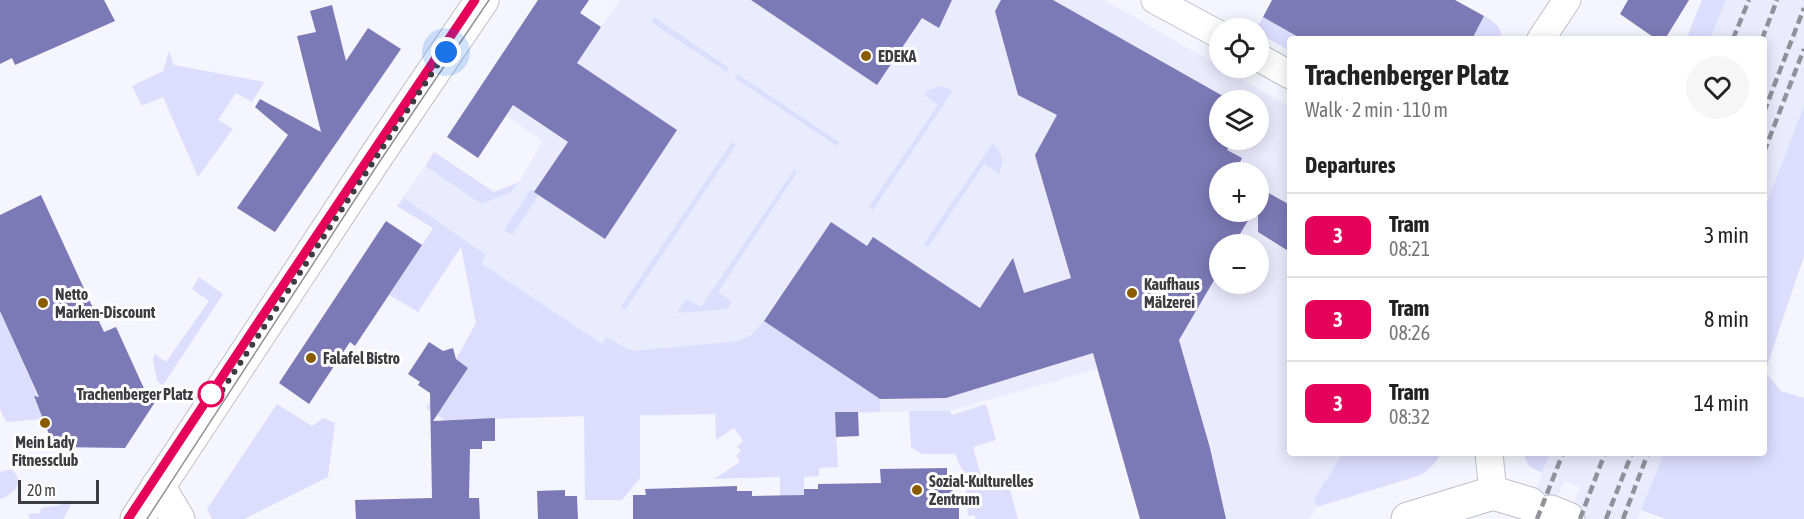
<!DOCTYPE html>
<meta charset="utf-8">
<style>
body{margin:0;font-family:"Asap Condensed",sans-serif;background:#f6f6f6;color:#222;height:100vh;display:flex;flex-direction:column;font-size:22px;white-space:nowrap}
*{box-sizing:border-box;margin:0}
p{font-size:20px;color:#767676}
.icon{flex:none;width:33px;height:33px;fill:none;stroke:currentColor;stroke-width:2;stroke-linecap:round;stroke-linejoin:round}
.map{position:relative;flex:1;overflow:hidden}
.side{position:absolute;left:1287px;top:36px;width:480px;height:420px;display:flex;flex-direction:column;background:#fff;border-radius:6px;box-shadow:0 3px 15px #0003}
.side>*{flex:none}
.badge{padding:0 12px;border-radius:9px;font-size:21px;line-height:39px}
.tools{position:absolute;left:1209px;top:18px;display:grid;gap:12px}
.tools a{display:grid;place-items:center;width:60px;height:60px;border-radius:50%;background:#fff;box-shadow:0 3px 15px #0003;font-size:30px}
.scale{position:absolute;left:18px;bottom:15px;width:81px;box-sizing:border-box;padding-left:6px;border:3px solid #3c3c41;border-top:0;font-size:16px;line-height:21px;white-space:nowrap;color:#3c3c41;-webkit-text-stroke:4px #fff;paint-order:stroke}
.you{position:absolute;width:30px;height:30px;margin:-15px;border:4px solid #fff;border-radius:50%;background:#1a73e8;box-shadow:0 0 0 9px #1a73e833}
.map>.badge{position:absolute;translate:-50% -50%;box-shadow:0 0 0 3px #fff}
h2{padding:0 18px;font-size:22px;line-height:54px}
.round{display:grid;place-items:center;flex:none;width:63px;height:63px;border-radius:32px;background:#f6f6f6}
.headline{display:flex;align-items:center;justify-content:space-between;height:102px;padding:0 18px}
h1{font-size:28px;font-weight:700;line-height:45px}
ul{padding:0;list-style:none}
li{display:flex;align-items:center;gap:18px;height:84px;padding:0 18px;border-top:2px solid #e0e0e0}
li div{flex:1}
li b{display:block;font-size:22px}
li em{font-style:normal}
li .badge{min-width:66px;font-weight:700;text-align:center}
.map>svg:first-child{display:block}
.built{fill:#ebebfe;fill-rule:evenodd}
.green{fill:#ddddfe}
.building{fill:#7c7ab6}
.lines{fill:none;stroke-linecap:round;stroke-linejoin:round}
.street-casing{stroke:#c0c0cb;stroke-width:29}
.secondary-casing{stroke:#c0c0cb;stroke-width:35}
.street{stroke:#fff;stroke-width:27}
.secondary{stroke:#fff;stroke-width:33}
.tram{stroke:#919299;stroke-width:1.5}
.rail{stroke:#919299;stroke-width:4.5;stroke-dasharray:9 4.5;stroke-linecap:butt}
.line-casing{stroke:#fff;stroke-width:14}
.line{stroke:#e5005a;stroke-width:9}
.walk{stroke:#3c3c41;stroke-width:6;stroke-dasharray:0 10.8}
.poi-dot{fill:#895c00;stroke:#fff;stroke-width:2}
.stop-dot{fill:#fff;stroke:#e5005a;stroke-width:3}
.labels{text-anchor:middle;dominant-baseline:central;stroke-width:6;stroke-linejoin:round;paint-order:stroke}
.poi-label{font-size:16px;font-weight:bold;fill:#3c3c41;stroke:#fff;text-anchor:start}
.stop-label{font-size:16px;font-weight:bold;fill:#3c3c41;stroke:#fff;text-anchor:end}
</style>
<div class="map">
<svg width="1804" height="519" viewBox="0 0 1804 519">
<rect width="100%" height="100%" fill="#f4f5fe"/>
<!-- built -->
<g class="built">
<path d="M538,0H560L601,27L620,0H1105L1219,66L1220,68H1223L1290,107V453H1343L1314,499L1317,507L1309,519H1140L1097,369L950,411L495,418L461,246L397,206L425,166L481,204L519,182L543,141L475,95ZM1220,100H1258V140H1220ZM1220,172H1258V212H1220ZM1220,244H1258V284H1220Z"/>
<path d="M1726,0H1804V106L1764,210V39H1710Z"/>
<path d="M1550,453H1664L1638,519H1568L1580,487L1564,481L1548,519H1524Z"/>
</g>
<!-- green -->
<g class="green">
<path d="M1702,0H1726L1710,39H1686Z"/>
<path d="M1484,16C1495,22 1502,27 1501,39H1472Z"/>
<path d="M654,17L729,68L727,72L651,22Z"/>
<path d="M1263,17L1302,39H1290V51L1259,33L1258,28H1257Z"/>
<path d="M169,51L174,65L264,82L252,102L236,93L218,120L233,129L198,177L163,97L142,106L132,86L163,71Z"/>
<path d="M738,74L839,142L837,146L735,78Z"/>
<path d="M941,86L953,90L873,210L869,207L938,105L924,95L929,90Z"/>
<path d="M1804,106V256L1765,372L1781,391L1804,398V519H1666L1641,510L1664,453H1764V210Z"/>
<path d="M732,142L736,145L625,310L621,307Z"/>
<path d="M993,143C1002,153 1005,162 999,174L984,164L928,247L924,244Z"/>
<path d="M434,152L494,192L519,182L511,192L481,204L425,166Z"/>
<path d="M794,170L797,172L718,292L732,302L727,309L678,313V310L686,299L701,307Z"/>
<path d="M531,189L539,195L512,235L504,230Z"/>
<path d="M404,198L486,255L481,263L602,344L607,337L625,348L634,351L739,341L751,335L764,321L880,399V412L835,413L838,467L819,468V476L804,477V495L780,496V477L714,479L740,462L736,456L741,451L737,446L743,441L734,428L716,440L715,414L640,415V478L622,500H585L584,416L445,420L426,408L437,393L448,399L468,368L456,359L476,323L461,247L418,312L389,295L433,228L397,206Z"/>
<path d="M199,277L223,294L163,385L157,381L153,358L155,354L166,362L209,301L192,289Z"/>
<path d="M0,311L38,397H34L43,419L6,422L0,409Z"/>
<path d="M277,404L312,426L323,418L335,423L328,477L244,519H212L207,509Z"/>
<path d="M986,404L996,440L973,447L984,488L1008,482L1018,519H975V515L968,516L966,479L955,454H922L911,447L909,411H950L952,415Z"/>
<path d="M1343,453H1441C1436,463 1430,469 1421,475L1317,507L1314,499Z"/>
<path d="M1523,453H1550L1542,473L1529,466Z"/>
<path d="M11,469C26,481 14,495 0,499V472Z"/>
<path d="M70,500L71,505L63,519H30L28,514L40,513L41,508L61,505V501Z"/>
</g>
<!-- building -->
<g class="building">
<path d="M0,0H104L115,21L15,65L12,58L0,64Z"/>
<path d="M538,0H589L580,13L601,27L577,63L677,130L605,239L534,192L568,142L513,105L478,158L447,137Z"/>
<path d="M751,0H952L939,28L922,18L877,85Z"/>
<path d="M1001,0H1053L1230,100H1220V140H1233L1227,150L1242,158L1235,172H1220V212H1253L1234,244H1220V270L1179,340L1210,448L1226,519H1140L1093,353L946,398L880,399L764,321L831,222L867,246L873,237L980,308L1013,258L1024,293L1071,278L1035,155L1057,115L1018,95L995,11Z"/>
<path d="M1272,0H1455L1484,16L1472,39H1302L1263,17Z"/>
<path d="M1628,0H1689L1665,39H1656L1620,14Z"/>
<path d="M332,5L346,61L368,28L401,49L275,232L237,208L288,135L255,107L260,99L321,132L297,36L316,32L310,11Z"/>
<path d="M1258,187L1290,205V252L1258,232Z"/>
<path d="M41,195L104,332L116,327L147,395L159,396L125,448L54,447L34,396L39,397L0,311V215Z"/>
<path d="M386,221L422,245L355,346L350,342L309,404L279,383Z"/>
<path d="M429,342L443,351L453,348L456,359L468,368L433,421L495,418V441H482V449H470L469,498H479L480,519H356L355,500L432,498L430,393L418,385L420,382L408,374Z"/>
<path d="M835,412H858L859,436L836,437Z"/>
<path d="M947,468V484H953L952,497L959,496V519H633V495H646L645,489L737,486V491H752V496L804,495V489H818V484L881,483L880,469Z"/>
<path d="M565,490V496H577L578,519H538L537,491Z"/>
</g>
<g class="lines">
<defs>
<g id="street">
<path d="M1155,0L1220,35"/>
<path d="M1541,39L1567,0"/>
<path d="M1258,57L1290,75"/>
<path d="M1489,453L1493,493"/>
</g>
<g id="secondary">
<path d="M158,486L178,519"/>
<path d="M1551,512L1568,519"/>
<path d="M137,519L375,158L482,0"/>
<path d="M1408,519L1493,493L1530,504"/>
</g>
</defs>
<!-- street casing -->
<use href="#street" class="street-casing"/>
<!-- secondary casing -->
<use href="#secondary" class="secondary-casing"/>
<!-- street -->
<use href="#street" class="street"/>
<!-- secondary -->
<use href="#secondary" class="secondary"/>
<!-- tram -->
<g class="tram">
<path d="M128,519L259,321L475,0"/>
<path d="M147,519L380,161L489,0"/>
</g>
<!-- rail -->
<g class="rail">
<path d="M1733,39L1749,0"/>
<path d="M1762,39L1777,0"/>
<path d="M1764,112L1804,8"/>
<path d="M1764,152L1804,49"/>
<path d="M1537,519L1563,453"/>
<path d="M1580,519L1605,453"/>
<path d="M1606,519L1632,453"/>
<path d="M1623,519L1648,453"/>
</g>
</g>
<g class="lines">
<defs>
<path id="line" d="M128,519L259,321L475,0"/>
</defs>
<!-- line casing -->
<use href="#line" class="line-casing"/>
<!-- line -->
<use href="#line" class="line"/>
<!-- walk -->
<path class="walk" d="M211,394L215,401L446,52"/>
</g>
<!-- markers -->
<g class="poi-dot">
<circle cx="866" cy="56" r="6"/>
<circle cx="1132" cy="293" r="6"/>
<circle cx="43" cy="303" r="6"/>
<circle cx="311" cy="358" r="6"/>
<circle cx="45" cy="423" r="6"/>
<circle cx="917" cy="490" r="6"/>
</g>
<circle class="stop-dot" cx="211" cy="394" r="12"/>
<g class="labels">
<!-- poi labels -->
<g class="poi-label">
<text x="878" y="56">EDEKA</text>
<text x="1144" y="284">Kaufhaus<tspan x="1144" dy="18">Mälzerei</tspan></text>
<text x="55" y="294">Netto<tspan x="55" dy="18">Marken-Discount</tspan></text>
<text x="323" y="358">Falafel Bistro</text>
<text x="45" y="442" text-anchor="middle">Mein Lady<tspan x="45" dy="18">Fitnessclub</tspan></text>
<text x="929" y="481">Sozial-Kulturelles<tspan x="929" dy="18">Zentrum</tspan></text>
</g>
<!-- stop labels -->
<g class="stop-label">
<text x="193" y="394">Trachenberger Platz</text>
</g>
</g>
</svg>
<div class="tools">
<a><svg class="icon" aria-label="locate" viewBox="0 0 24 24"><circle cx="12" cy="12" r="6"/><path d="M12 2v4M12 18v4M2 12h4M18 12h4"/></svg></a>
<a><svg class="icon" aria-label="layers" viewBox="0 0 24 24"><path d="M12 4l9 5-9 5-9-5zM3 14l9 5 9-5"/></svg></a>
<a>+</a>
<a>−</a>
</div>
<div class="scale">20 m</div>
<div class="you" style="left:446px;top:52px"></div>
<section class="side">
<div class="headline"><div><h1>Trachenberger Platz</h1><p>Walk · 2 min · 110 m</p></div><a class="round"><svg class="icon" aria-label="heart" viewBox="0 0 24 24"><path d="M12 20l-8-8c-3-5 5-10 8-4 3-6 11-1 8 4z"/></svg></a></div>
<h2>Departures</h2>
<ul>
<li><span class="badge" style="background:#e5005a;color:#fff">3</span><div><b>Tram</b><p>08:21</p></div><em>3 min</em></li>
<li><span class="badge" style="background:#e5005a;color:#fff">3</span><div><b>Tram</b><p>08:26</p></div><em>8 min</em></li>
<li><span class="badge" style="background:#e5005a;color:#fff">3</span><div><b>Tram</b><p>08:32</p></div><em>14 min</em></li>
</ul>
</section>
</div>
